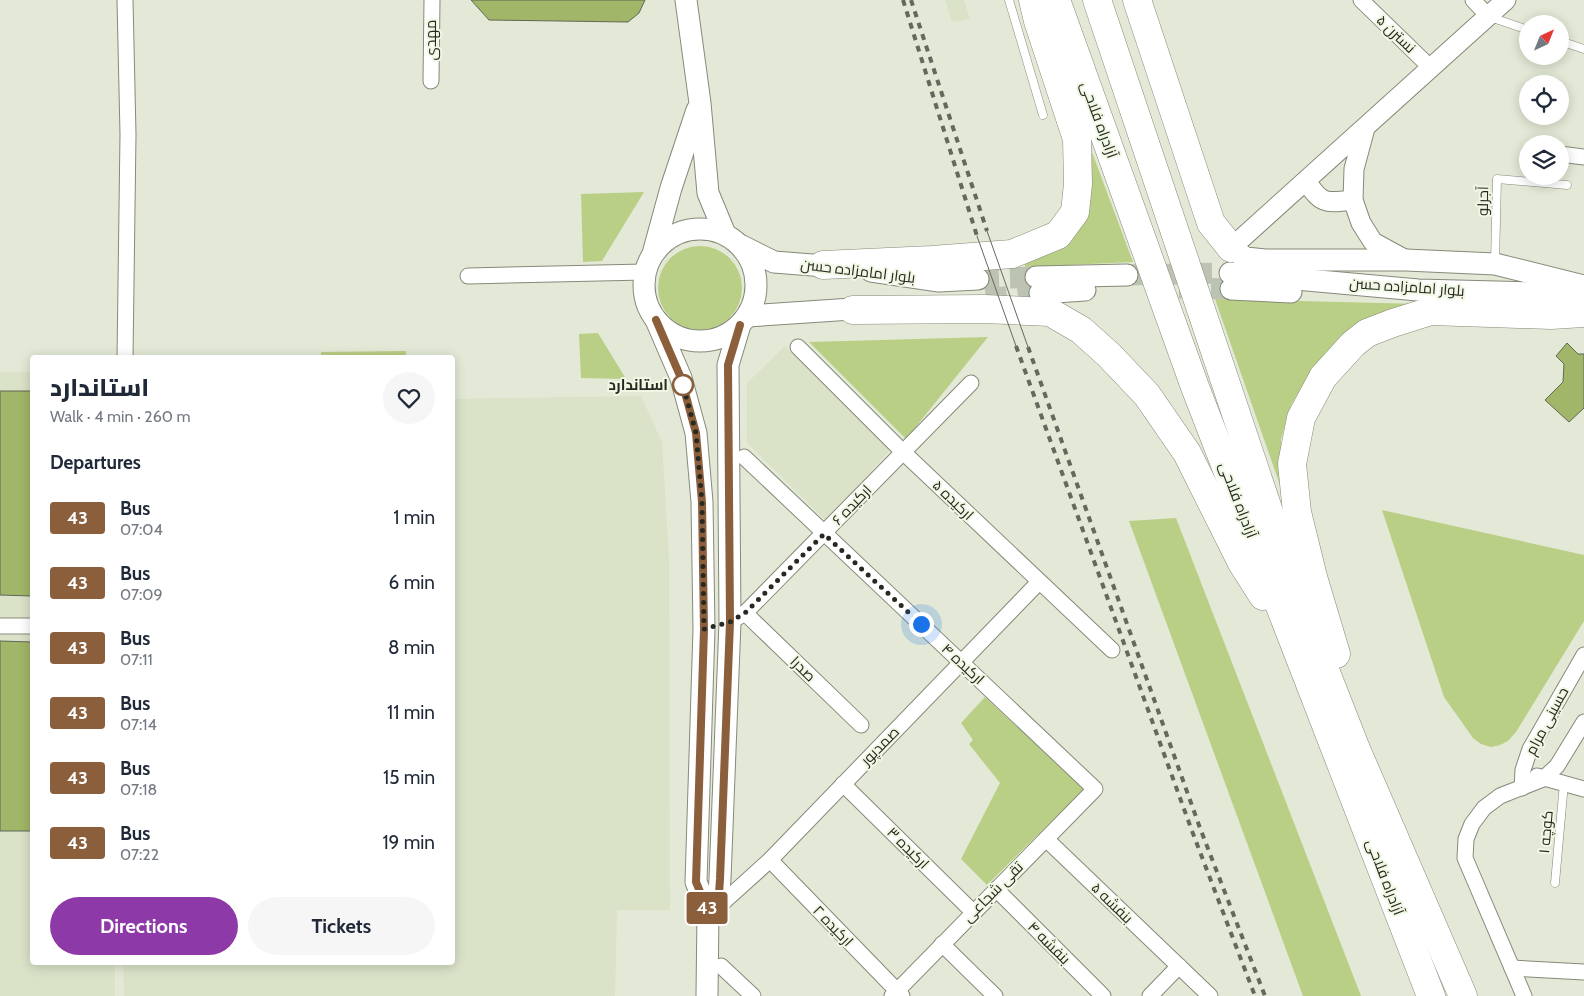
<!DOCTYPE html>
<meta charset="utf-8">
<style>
body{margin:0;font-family:Cabin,Cairo,sans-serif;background:#f6f6f7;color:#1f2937;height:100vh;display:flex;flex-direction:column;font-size:19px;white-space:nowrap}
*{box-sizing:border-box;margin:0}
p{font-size:16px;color:#747a83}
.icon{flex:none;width:28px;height:28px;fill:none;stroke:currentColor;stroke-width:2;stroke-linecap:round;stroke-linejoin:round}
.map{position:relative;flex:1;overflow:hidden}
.sheet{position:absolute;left:30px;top:355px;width:425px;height:610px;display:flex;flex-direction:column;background:#fff;border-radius:5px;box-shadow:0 2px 12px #0003}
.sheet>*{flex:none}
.badge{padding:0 10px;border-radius:4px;font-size:18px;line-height:32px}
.needle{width:32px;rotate:43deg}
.buttons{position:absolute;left:1519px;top:15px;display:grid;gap:10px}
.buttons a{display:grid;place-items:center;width:50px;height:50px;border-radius:50%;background:#fff;box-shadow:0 2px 12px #0003;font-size:25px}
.you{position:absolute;width:25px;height:25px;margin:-12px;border:4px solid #fff;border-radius:50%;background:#1a73e8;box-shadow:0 0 0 8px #1a73e833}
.map>.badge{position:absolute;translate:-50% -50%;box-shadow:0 0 0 2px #fff}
h2{padding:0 20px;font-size:19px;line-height:45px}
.round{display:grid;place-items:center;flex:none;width:52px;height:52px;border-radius:26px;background:#f6f6f7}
.headline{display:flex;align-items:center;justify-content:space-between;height:85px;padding:0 20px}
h1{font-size:24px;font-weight:800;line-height:38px}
.action{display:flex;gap:10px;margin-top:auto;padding:10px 20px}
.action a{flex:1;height:58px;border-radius:30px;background:#8d39a7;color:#fff;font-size:20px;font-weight:800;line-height:58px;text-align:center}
.action a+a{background:#f6f6f7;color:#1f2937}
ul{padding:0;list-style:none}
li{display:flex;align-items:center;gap:15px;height:65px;padding:0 20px}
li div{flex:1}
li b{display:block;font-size:19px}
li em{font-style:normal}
li .badge{min-width:55px;font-weight:700;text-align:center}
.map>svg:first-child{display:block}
.built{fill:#dae3c8}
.green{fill:#bacf86}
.building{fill:#a1b668;stroke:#616756}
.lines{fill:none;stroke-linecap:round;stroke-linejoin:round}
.secondary-tunnel{stroke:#bdc3b2;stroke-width:21;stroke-dasharray:21 11;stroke-linecap:butt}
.service-casing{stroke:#858a79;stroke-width:9}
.minor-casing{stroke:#858a79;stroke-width:17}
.tertiary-casing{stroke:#858a79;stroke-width:21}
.secondary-casing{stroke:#858a79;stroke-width:23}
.motorway-casing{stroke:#858a79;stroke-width:29}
.service{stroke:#fff;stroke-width:8}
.minor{stroke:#fff;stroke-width:15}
.tertiary{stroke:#fff;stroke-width:19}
.secondary{stroke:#fff;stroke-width:21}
.motorway{stroke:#fff;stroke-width:28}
.tram{stroke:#64685d;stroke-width:1}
.rail{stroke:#64685d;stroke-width:4;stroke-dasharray:6 6;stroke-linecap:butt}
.line-casing{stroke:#fff;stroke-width:11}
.line{stroke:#8b5e3c;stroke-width:8}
.walk{stroke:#262922;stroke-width:5;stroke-dasharray:0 9}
.stop-dot{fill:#fff;stroke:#8b5e3c;stroke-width:2.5}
.labels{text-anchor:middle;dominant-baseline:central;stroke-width:4;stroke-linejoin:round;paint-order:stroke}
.street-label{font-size:15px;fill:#262922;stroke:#f0f7e3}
.stop-label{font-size:15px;font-weight:bold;fill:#262922;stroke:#f0f7e3;text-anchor:end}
</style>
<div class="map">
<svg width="1584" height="996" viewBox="0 0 1584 996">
<rect width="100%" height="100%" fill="#e3e9d6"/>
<!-- built -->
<g class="built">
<path d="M945,0H964L970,19L952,22Z"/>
<path d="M785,346L890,450L826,521L747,443V383Z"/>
<path d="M0,372H32V962L115,963V996H0Z"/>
<path d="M641,396L662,442L669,558L670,910H617L615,996H124L123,963L452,962L453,399Z"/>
</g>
<!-- green -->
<g class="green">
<path d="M1092,152L1133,262L1025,267V259L1086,195L1092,178Z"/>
<path d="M644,192L602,261L583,262L581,194Z"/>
<circle cx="700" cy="288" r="42"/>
<path d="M1215,299L1421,304L1339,341L1314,366L1291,405L1281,439V488Z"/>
<path d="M598,333L626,379L581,378L579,334Z"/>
<path d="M988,337L906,439L809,342Z"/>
<path d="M406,351V357H321V352Z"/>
<path d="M1382,510L1584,555V621L1516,732L1508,741L1500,745L1491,747L1481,744L1473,738L1444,697Z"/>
<path d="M1176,518L1361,996H1303L1129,521Z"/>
<path d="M985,697L1084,789L987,885L961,859L1000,783L969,744L973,740L961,723Z"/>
</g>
<!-- building -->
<g class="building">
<path d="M471,0H645L639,13L628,22L489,20Z"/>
<path d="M1567,343L1578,354H1584V408L1569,422L1545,400L1563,382L1564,364L1556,356Z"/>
<path d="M0,391H32V596L0,595Z"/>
<path d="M0,641L32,642V831H0Z"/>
</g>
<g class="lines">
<!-- secondary-tunnel -->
<g class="secondary-tunnel">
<path d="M1127,275L1230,273"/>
<path d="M978,279L1036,277"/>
<path d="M1179,288L1231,289"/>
<path d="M986,299L1040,293"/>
</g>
<defs>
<g id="service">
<path d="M1009,0L1043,115"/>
<path d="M1490,17L1528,30"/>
<path d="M1560,41L1584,49"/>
<path d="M1495,263L1497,179L1567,185"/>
<path d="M1555,883L1564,783"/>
</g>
<g id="minor">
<path d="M1361,0L1431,68"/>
<path d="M1473,0L1488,16"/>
<path d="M431,81L432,0"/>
<path d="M1560,154L1584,157"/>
<path d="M468,276L645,272"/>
<path d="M798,347L903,452L1112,650"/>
<path d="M125,358L128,134L125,0"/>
<path d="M744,457L1095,789L892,996"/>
<path d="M745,613L861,725"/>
<path d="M730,622L745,613L971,383"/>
<path d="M0,626H32"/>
<path d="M1537,776L1584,789"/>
<path d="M843,784L973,912"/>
<path d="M1522,788L1523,770L1530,749L1584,655"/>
<path d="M1046,839L1210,996"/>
<path d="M770,860L902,996"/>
<path d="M996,889L1103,996"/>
<path d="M718,907L770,860L1039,582"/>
<path d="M942,944L995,996"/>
<path d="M721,966L753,996"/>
<path d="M1512,968L1584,972"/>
<path d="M1150,996L1179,966"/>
<path d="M1524,996L1465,858L1466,839L1472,824L1484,808L1500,796L1543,779L1557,766L1584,722"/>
</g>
<g id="tertiary">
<path d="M1365,128L1354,169L1353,200L1361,223L1373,242L1406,260"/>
<path d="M1306,181C1322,205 1326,203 1353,200"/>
<path d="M1231,248L1506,0"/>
</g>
<g id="secondary">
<path d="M686,0L700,103L708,193L725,234"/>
<circle cx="700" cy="285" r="56"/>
<path d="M742,246L774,262L838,267"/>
<path d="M1231,248L1246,258L1265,260H1406L1495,264L1584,286"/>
<path d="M654,250L671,188L697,110"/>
<path d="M871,271L939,281L978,279"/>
<path d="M1230,273L1418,290L1579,294"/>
<path d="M1036,277L1127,275"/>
<path d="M1231,289L1291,292"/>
<path d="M1040,293L1085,290"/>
<path d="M747,316L867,308"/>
<path d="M656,320L681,378L696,433L702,502L704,629L696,882L708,911L707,996"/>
<path d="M708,911L718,907L720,879L730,622L728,365L740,325"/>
</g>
<g id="motorway">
<path d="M1056,0L1195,387L1431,996"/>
<path d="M1097,0L1305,619L1356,749L1463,996"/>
<path d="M1137,0L1211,223L1231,248"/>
<path d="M823,265L932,260L1012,254L1058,235L1075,212L1078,184L1077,139L1038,21L1033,0"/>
<path d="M853,310L984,309L1050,312L1081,330L1109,355L1147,395L1187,453L1242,563L1263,596"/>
<path d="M1336,654L1313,577L1297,512L1292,464L1301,418L1323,377L1353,344L1367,333L1393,323L1431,311L1551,315L1584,313"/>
</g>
</defs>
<!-- service casing -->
<use href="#service" class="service-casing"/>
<!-- minor casing -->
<use href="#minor" class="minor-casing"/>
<!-- tertiary casing -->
<use href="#tertiary" class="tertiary-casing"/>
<!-- secondary casing -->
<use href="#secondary" class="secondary-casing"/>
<!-- motorway casing -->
<use href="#motorway" class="motorway-casing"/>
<!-- service -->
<use href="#service" class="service"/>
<!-- minor -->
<use href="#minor" class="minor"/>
<!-- tertiary -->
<use href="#tertiary" class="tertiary"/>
<!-- secondary -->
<use href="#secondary" class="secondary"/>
<!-- motorway -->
<use href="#motorway" class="motorway"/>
<!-- tram -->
<g class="tram">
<path d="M987,231L1028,347"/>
<path d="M977,236L1016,346"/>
</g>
<!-- rail -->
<g class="rail">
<path d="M903,0L977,236"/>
<path d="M911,0L987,231"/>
<path d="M1016,346L1192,831L1255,996"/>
<path d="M1028,347L1200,828L1265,996"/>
</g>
</g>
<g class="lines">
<defs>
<path id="line" d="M656,320L681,378L696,433L702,502L704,629L696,882L708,911L718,908L720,879L730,622L728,365L740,325"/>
</defs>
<!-- line casing -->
<use href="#line" class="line-casing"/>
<!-- line -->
<use href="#line" class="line"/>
<!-- walk -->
<path class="walk" d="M683,385L681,378L696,433L702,502L704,629L730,622L745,613L824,534L921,624"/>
</g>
<!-- markers -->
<circle class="stop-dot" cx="683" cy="385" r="10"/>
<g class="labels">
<!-- street labels -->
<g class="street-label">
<text transform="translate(1396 34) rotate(44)">نسترن ۵</text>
<text transform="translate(431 40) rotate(-90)">مهدی</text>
<text transform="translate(1099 120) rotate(70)">آزادراه فلاحی</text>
<text transform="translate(1483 201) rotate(-89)">آجرلو</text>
<text transform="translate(858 271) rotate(7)">بلوار امامزاده حسن</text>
<text transform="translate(1407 287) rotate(4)">بلوار امامزاده حسن</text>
<text transform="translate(953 500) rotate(44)">ارکیده ۵</text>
<text transform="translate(1238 500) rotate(69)">آزادراه فلاحی</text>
<text transform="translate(852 505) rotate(-46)">ارکیده ۶</text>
<text transform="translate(963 664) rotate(43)">ارکیده ۴</text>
<text transform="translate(803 669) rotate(44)">صدرا</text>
<text transform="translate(1547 721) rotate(-62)">حسینی مرام</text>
<text transform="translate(880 746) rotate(-45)">صمدپور</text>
<text transform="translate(1546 832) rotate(-85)">کوچه ۱</text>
<text transform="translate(908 848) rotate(45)">ارکیده ۳</text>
<text transform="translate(1385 877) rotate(69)">آزادراه فلاحی</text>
<text transform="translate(993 892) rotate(-45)">تقی شجاعی</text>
<text transform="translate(1112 903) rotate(44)">بنفشه ۵</text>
<text transform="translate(833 926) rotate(46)">ارکیده ۲</text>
<text transform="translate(1049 943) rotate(45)">بنفشه ۴</text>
</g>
<!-- stop labels -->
<g class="stop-label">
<text x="668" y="385">استاندارد</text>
</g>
</g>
</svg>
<div class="buttons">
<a><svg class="needle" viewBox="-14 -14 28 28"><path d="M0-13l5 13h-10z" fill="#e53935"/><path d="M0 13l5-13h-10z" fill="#747a83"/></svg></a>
<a><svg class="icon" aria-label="locate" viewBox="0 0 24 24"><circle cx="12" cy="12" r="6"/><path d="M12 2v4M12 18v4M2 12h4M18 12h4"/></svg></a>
<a><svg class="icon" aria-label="layers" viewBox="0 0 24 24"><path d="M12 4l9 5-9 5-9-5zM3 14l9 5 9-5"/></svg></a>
</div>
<div class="you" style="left:921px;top:624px"></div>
<b class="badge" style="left:707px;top:908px;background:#8b5e3c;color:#fff">43</b>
<section class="sheet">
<div class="headline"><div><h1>استاندارد</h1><p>Walk · 4 min · 260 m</p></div><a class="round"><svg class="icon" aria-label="heart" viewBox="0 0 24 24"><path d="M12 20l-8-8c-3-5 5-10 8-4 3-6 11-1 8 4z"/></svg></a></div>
<h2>Departures</h2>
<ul>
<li><span class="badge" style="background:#8b5e3c;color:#fff">43</span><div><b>Bus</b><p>07:04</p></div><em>1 min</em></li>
<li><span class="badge" style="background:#8b5e3c;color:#fff">43</span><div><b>Bus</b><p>07:09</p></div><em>6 min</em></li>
<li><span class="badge" style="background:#8b5e3c;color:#fff">43</span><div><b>Bus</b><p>07:11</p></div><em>8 min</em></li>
<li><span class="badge" style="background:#8b5e3c;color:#fff">43</span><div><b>Bus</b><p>07:14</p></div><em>11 min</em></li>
<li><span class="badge" style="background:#8b5e3c;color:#fff">43</span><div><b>Bus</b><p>07:18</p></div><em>15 min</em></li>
<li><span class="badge" style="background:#8b5e3c;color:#fff">43</span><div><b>Bus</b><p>07:22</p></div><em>19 min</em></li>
</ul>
<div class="action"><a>Directions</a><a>Tickets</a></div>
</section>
</div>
